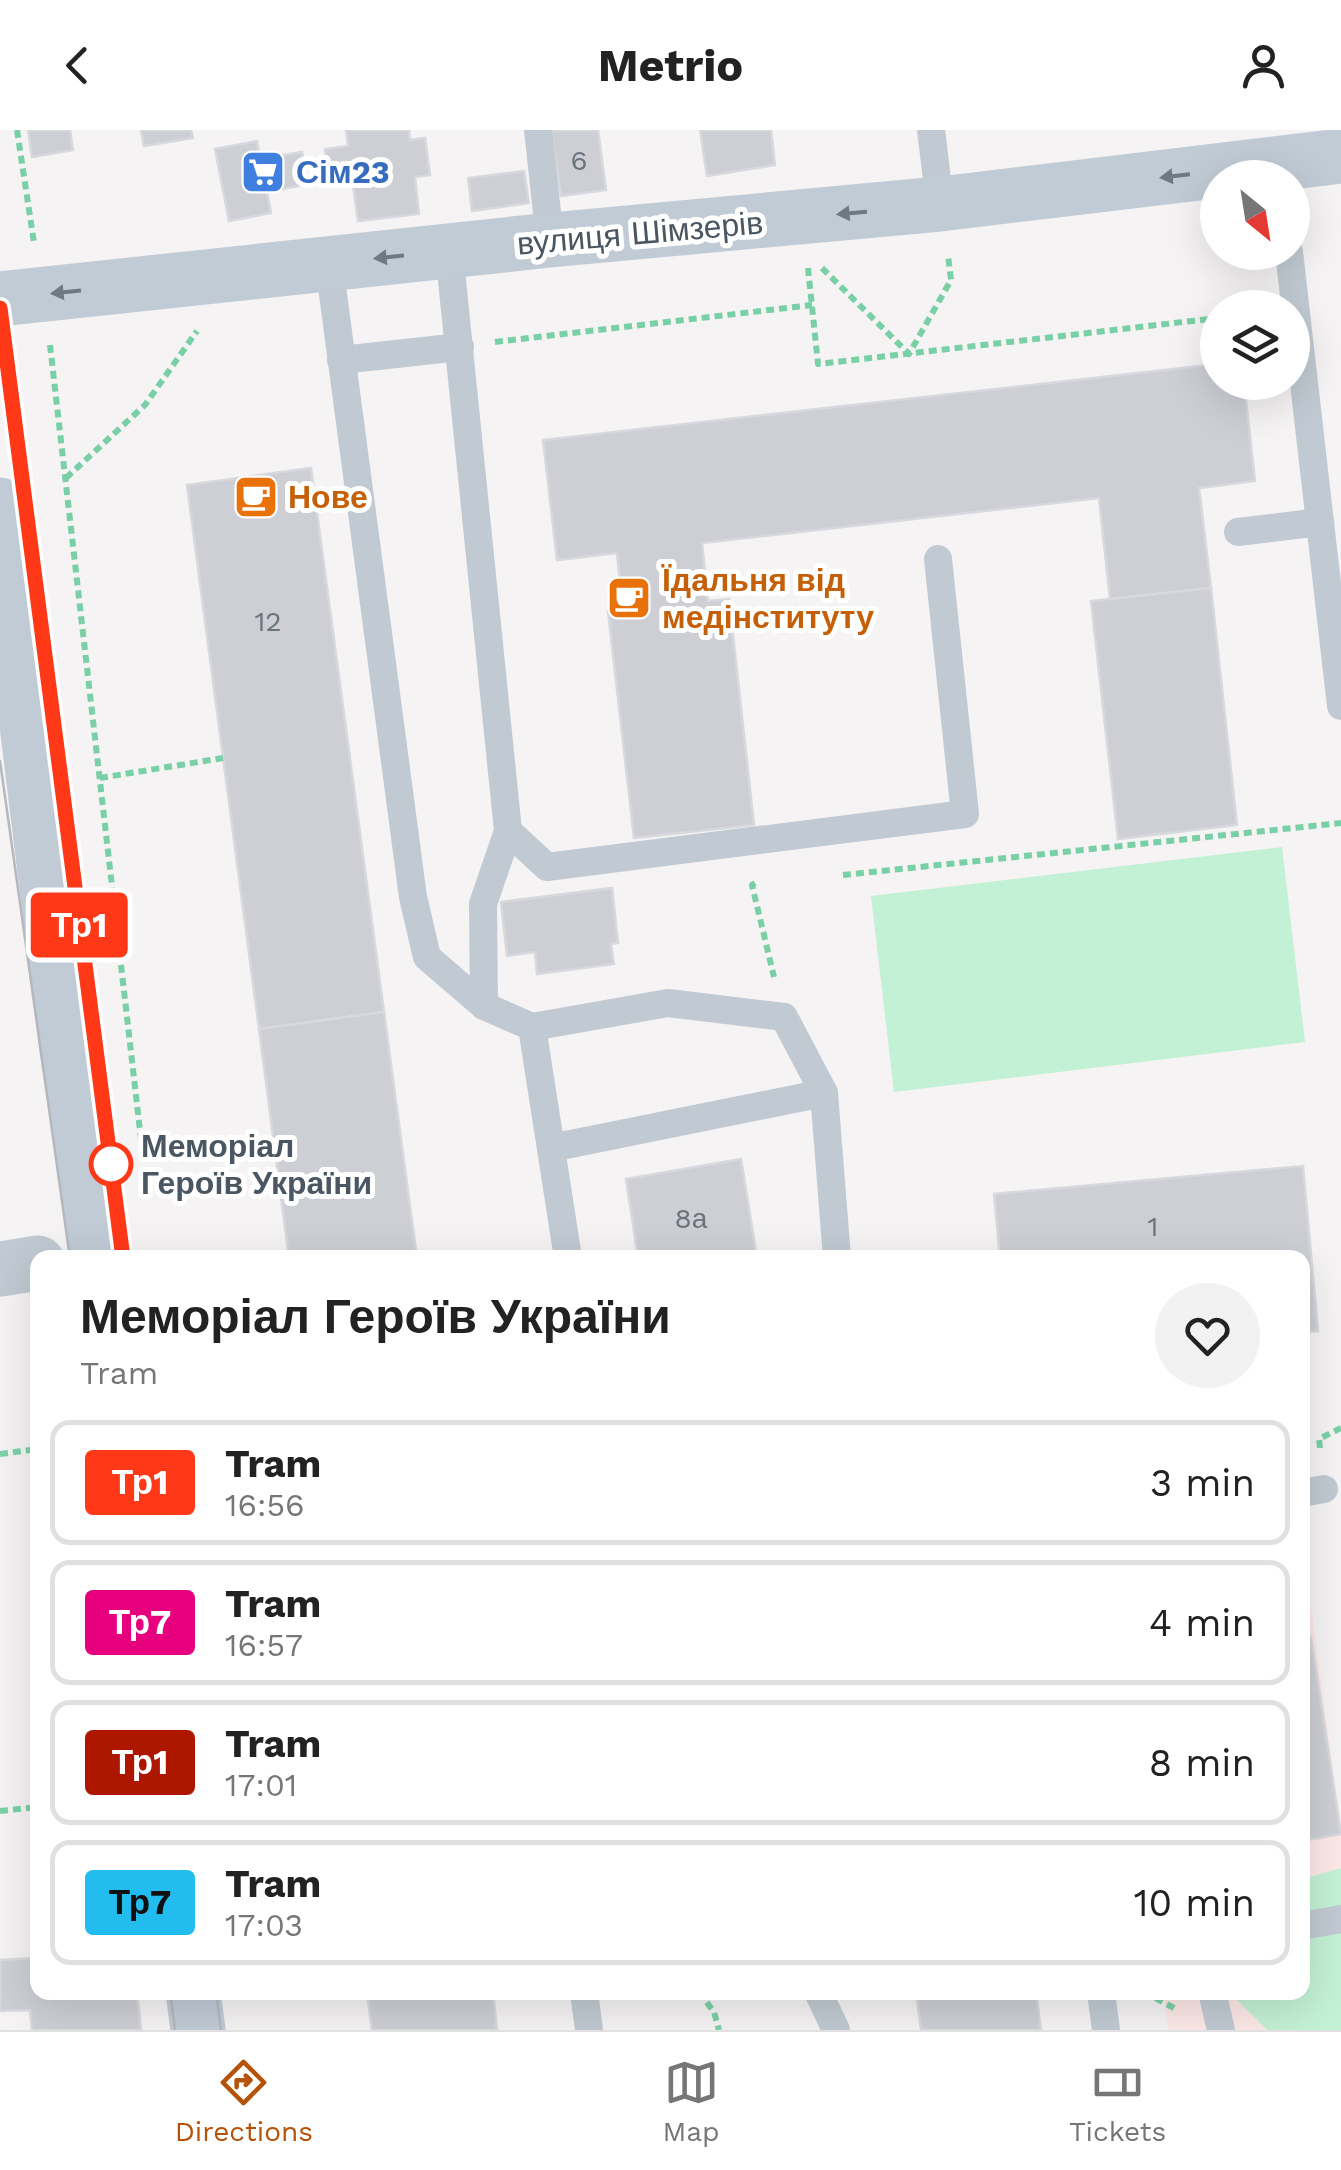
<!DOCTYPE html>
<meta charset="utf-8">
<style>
body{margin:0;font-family:"Work Sans",sans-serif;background:#f2f2f2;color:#222;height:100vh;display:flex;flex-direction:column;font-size:38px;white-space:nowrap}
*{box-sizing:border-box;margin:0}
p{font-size:32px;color:#767676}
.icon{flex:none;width:55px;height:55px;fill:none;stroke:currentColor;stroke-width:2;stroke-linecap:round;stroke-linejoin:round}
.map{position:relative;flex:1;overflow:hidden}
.side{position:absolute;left:30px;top:1120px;width:1280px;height:750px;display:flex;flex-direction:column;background:#fff;border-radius:20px;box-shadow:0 10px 40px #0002}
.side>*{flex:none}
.badge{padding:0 20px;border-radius:8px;font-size:35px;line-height:65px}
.needle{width:65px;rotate:150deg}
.buttons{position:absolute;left:1200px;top:30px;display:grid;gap:20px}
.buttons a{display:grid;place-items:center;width:110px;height:110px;border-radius:50%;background:#fff;box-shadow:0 10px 40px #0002;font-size:50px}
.map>.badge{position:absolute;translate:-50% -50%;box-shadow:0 0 0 5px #fff}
.round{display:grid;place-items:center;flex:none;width:105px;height:105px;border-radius:52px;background:#f2f2f2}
.overview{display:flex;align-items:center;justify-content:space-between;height:170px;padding:0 50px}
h1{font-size:48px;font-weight:700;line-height:75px}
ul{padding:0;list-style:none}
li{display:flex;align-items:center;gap:30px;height:125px;margin:0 20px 15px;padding:0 30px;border:5px solid #e0e0e0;border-radius:20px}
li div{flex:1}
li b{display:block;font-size:38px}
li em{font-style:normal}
li .badge{min-width:110px;font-weight:700;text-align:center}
header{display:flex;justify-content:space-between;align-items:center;height:130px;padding:0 50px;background:#fff;font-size:45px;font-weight:700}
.menu{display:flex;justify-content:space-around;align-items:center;height:140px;border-top:2px solid #e0e0e0;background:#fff;font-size:28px;color:#767676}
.menu a{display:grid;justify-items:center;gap:5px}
.menu .active{color:#b45309}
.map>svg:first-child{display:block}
.medical{fill:#fce8e6}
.green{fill:#c3f1d5}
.building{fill:#cdcfd5;stroke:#d7d9de;stroke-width:2.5}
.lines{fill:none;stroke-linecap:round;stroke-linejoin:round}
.path{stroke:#7ad0a6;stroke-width:6;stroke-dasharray:8 5;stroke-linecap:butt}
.lane{stroke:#c1cad2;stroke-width:28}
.street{stroke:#c1cad2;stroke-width:55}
.secondary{stroke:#c1cbd6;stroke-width:55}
.tram{stroke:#b5b8bd;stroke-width:2.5}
.oneway{fill:#6e7984}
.line-casing{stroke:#fff;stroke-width:22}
.line{stroke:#ff3818;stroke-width:15}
.stop-dot{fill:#fff;stroke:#ff3818;stroke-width:5}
.labels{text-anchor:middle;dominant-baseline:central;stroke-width:10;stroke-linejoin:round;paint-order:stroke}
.number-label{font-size:28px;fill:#6b747e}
.shop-label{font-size:32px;font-weight:bold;fill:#366cbe;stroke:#fff;text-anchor:start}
.street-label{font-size:32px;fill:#4a5661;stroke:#fff}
.food-label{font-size:32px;font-weight:bold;fill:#c56008;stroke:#fff;text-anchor:start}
.stop-label{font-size:32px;font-weight:bold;fill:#4a5661;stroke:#fff;text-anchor:start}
</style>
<header><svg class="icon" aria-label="back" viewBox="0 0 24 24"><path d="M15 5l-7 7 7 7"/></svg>Metrio<svg class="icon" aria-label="person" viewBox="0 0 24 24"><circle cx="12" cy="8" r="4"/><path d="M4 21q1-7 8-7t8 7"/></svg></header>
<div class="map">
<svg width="1341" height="1900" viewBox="0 0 1341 1900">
<rect width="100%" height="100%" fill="#f5f3f3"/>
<!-- medical -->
<path class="medical" d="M1311,1476L1341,1702V1900H1169L1163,1863L1302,1862V1478Z"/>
<!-- green -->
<g class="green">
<path d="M1282,717L1305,912L894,962L871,766Z"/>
<path d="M1341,1738V1900H1267L1230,1863L1302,1862L1303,1749Z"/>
</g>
<!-- building -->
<g class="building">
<path d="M28,0H70L73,20L32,27Z"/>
<path d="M141,0H191L193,8L144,16Z"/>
<path d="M346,0H409L410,10L425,8L430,45L415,47L419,84L358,91L353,54L329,56L325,19L348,16Z"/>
<path d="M551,0H598L606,60L561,66Z"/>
<path d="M700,0H771L775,35L707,46Z"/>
<path d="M257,11L260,29L302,22L308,54L267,62L271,83L229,91L215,19Z"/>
<path d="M524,41L529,73L472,81L468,48Z"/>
<path d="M1218,234V252H1244L1255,351L1199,358L1211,458L1110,469L1099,368L702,413L708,471L729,469L754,695L634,708L608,481L623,480L617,423L557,430L543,310Z"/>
<path d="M311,338L384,882L259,899L187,355Z"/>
<path d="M1211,458L1237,695L1118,709L1091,471Z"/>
<path d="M612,758L618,813L611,814L614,834L537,844L535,822L507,826L501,772Z"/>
<path d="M384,882L417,1128H289L259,899Z"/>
<path d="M741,1029L757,1128H638L626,1049Z"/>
<path d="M1303,1036L1318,1201L1302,1203V1128H1000L994,1064Z"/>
<path d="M1311,1507L1341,1704L1302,1711V1509Z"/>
<path d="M38,1828V1862H137L141,1900H32L30,1880L0,1881V1830Z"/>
<path d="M367,1862H493L497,1900H372Z"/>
<path d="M916,1862H1036L1041,1900H921Z"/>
</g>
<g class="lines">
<!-- path -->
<g class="path">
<path d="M17,0L34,113"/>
<path d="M808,138L818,234L1218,188"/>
<path d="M822,138L909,224L951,150L948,125"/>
<path d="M495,212L812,175"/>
<path d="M50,215L143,1027"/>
<path d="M66,348L145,275L197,201"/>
<path d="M100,648L223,628"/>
<path d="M843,745L1341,693"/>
<path d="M755,753L752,755L774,847"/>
<path d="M1320,1318L1319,1309L1341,1298"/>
<path d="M0,1324L38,1319"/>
<path d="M0,1681L38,1677"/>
<path d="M699,1862L714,1882L719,1900"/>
<path d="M1144,1862L1174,1878"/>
</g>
<!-- lane -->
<g class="lane">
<path d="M538,0L550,110"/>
<path d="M931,0L940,74"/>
<path d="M449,121L508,701L547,737L965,684L938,429"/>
<path d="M1289,122L1341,576"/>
<path d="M329,134L413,767L427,827L484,876L532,897L668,873L784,887L824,963L837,1128"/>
<path d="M341,230L460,217"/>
<path d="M1238,402L1320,392"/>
<path d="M484,876L483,774L508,701"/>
<path d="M532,897L568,1128"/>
<path d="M551,1018L824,963"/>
<path d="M1302,1363L1324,1359"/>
<path d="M1302,1796L1341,1789"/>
<path d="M584,1862L589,1900"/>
<path d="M818,1862L836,1900"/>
<path d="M1101,1862L1106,1900"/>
<path d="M1212,1862L1221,1900"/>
</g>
<!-- street -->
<path class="street" d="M0,1139L38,1133"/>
<!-- secondary -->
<g class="secondary">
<path d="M0,169L550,110L940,74L1341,26"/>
<path d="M0,375L66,913L99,1128"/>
<path d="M193,1862L198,1900"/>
</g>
<!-- tram -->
<g class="tram">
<path d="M0,178L123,1128"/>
<path d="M0,631L70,1128"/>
<path d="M170,1862L175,1900"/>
<path d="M216,1862L221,1900"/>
</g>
</g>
<!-- one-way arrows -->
<defs><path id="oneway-solid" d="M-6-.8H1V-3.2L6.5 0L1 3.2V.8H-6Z" transform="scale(2.5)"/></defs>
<g class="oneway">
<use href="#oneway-solid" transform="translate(1175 46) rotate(173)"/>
<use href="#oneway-solid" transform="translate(852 83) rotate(175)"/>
<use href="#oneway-solid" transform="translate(389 127) rotate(174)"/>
<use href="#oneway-solid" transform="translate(66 162) rotate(174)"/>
</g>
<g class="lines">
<defs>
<path id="line" d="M0,178L123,1128"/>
</defs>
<!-- line casing -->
<use href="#line" class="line-casing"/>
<!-- line -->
<use href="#line" class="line"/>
</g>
<!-- icons -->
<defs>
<symbol id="supermarket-square" viewBox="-11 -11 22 22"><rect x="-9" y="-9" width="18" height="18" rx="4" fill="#3f7fe0" stroke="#fff"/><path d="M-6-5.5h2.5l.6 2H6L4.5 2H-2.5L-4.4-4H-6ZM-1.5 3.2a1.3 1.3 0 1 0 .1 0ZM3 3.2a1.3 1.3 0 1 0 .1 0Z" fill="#fff"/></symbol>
<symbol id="cafe-square" viewBox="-11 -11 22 22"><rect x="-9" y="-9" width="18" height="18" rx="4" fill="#e8710a" stroke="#fff"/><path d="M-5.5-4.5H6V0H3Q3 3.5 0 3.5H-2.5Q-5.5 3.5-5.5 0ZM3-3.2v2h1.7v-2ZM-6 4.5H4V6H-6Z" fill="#fff"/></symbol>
</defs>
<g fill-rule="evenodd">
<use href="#supermarket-square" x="238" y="17" width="50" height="50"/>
<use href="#cafe-square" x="231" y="342" width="50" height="50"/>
<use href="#cafe-square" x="604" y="443" width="50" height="50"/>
</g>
<!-- markers -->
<circle class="stop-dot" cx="111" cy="1034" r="20"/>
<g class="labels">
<!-- number labels -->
<g class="number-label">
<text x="579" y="30">6</text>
<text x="268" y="491">12</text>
<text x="691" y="1088">8а</text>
<text x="1153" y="1096">1</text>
</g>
<!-- shop labels -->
<g class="shop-label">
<text x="296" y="42">Сім23</text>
</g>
<!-- street labels -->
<g class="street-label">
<text transform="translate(640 103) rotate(-5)">вулиця Шімзерів</text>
</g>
<!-- food labels -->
<g class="food-label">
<text x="288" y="367">Нове</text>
<text x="662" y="450">Їдальня від<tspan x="662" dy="37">медінституту</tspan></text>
</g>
<!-- stop labels -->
<g class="stop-label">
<text x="141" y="1016">Меморіал<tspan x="141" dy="37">Героїв України</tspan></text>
</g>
</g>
</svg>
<div class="buttons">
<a><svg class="needle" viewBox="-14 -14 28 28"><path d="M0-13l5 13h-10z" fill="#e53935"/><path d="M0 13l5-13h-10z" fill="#767676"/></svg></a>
<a><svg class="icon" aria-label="layers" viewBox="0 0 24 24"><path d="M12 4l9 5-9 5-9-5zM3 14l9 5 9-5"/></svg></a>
</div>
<b class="badge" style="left:79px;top:795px;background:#ff3818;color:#fff">Тр1</b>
<section class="side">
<div class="overview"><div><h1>Меморіал Героїв України</h1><p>Tram</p></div><a class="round"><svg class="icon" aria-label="heart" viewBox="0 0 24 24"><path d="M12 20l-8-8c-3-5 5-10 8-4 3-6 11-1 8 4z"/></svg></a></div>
<ul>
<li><span class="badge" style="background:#ff3818;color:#fff">Тр1</span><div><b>Tram</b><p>16:56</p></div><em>3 min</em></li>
<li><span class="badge" style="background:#e6007e;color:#fff">Тр7</span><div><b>Tram</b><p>16:57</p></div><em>4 min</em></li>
<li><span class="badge" style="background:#ad1700;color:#fff">Тр1</span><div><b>Tram</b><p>17:01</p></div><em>8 min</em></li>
<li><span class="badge" style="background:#23bcee;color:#111">Тр7</span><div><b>Tram</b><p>17:03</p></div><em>10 min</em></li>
</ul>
</section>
</div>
<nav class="menu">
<a class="active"><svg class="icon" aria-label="directions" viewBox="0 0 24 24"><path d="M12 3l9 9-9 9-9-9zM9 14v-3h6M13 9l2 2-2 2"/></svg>Directions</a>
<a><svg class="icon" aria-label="map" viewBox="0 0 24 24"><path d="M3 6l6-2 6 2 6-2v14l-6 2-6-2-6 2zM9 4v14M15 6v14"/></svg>Map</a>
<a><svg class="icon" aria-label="tickets" viewBox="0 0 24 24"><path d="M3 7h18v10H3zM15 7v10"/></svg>Tickets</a>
</nav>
